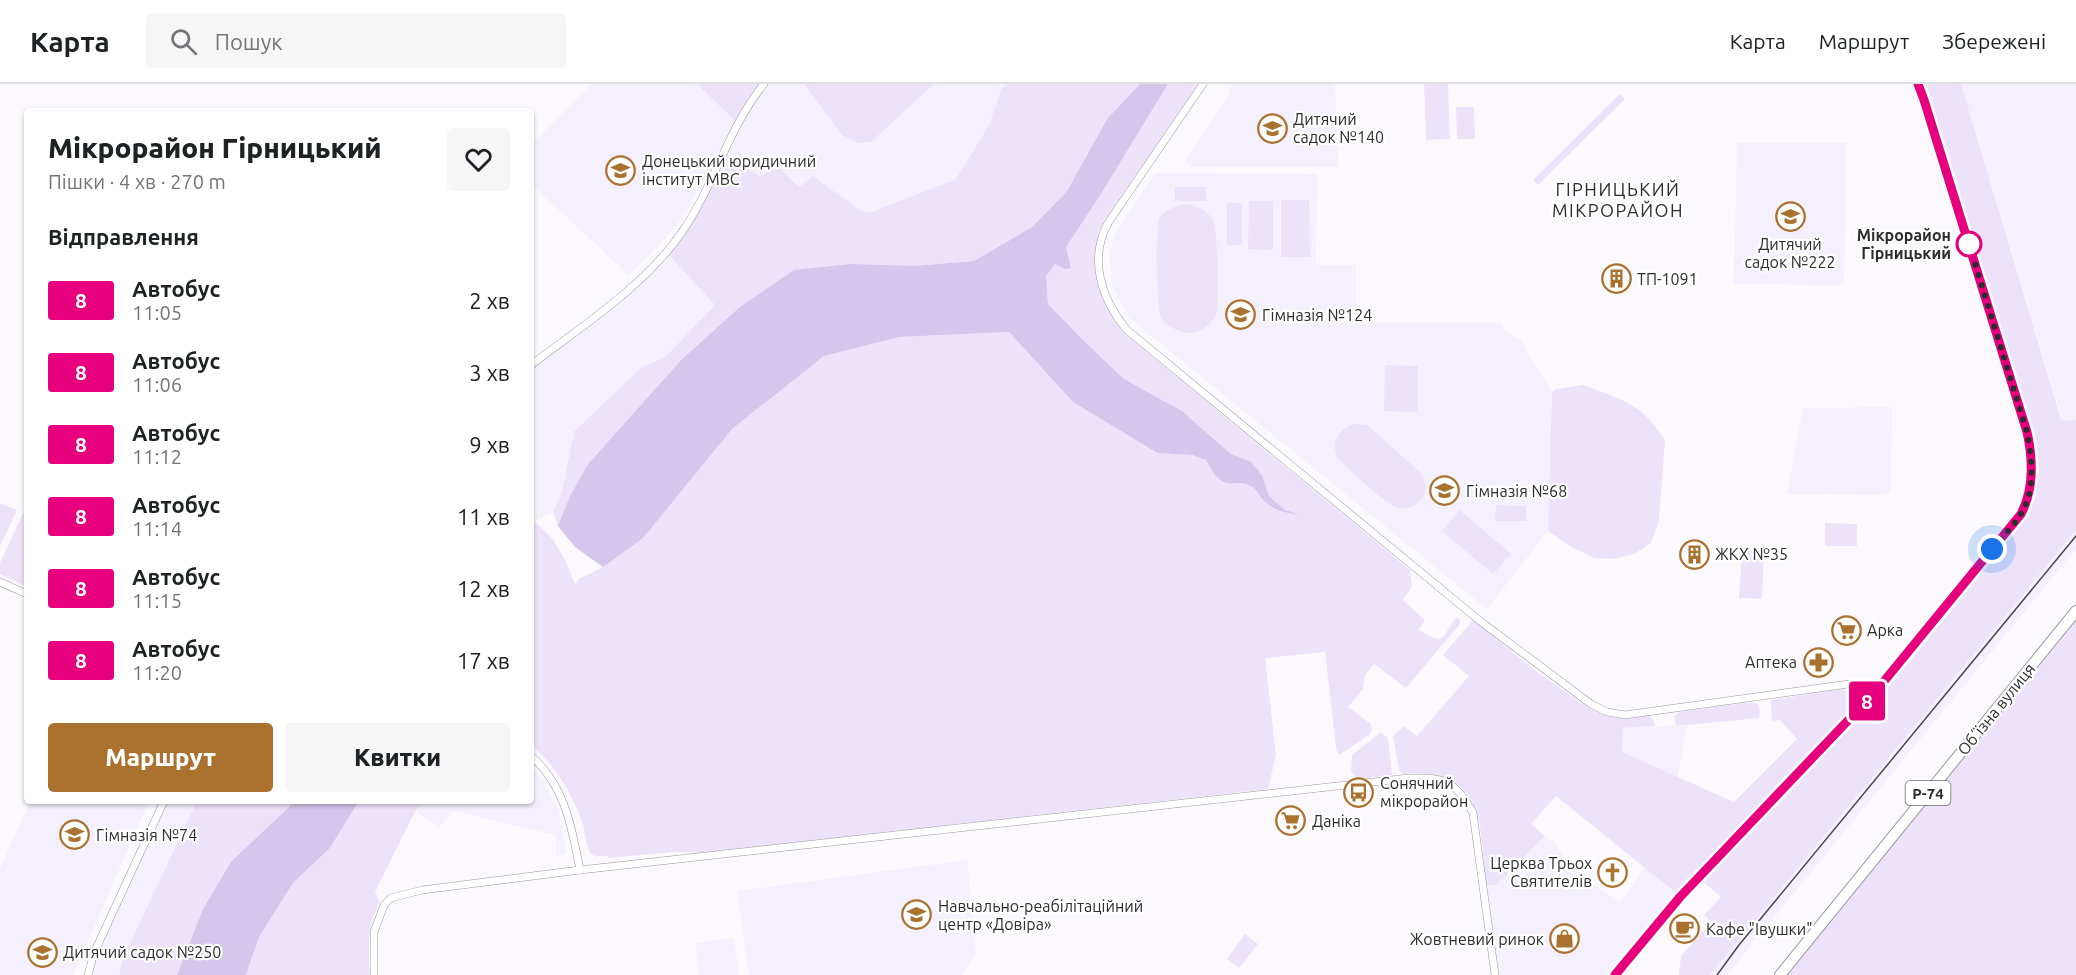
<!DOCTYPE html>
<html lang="uk">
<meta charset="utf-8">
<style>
body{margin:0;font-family:Ubuntu,sans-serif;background:#f6f6f6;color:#202124;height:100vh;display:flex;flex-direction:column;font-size:22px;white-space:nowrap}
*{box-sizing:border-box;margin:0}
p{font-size:20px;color:#757577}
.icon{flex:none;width:33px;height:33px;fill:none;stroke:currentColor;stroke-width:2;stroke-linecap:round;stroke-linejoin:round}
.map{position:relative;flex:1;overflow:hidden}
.drawer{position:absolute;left:24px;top:24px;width:510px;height:696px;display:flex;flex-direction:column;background:#fff;border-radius:6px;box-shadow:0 2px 4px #0004}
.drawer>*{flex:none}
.badge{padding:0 12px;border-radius:4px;font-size:21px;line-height:39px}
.you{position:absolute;width:30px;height:30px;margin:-15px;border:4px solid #fff;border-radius:50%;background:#1a73e8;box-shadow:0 0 0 9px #1a73e833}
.map>.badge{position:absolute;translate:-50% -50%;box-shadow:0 0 0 3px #fff}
h2{padding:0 24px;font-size:22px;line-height:54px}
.round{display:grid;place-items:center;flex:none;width:63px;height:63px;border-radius:6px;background:#f6f6f6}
.headline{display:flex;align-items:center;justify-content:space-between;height:102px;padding:0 24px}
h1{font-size:28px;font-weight:800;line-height:45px}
.primary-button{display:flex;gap:12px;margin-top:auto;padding:12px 24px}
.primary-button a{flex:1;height:69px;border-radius:6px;background:#aa712f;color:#fff;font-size:24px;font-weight:800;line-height:69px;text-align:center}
.primary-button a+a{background:#f6f6f6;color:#202124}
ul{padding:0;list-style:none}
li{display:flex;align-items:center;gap:18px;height:72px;padding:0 24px}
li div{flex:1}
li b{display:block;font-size:22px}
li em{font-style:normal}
li .badge{min-width:66px;font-weight:700;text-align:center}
header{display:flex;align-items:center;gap:36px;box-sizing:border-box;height:84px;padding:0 30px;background:#fff;border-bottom:2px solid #e0e0e0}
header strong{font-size:28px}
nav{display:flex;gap:33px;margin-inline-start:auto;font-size:21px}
.search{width:420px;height:54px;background:#f6f6f6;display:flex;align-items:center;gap:15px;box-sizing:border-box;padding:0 21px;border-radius:6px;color:#757577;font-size:22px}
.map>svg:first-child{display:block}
.built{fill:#f5f0fd}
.green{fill:#ece3fb}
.water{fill:#d5c6ec}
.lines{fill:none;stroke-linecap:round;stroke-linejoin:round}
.minor-casing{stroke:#9a979d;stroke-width:8}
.tertiary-casing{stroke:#9a979d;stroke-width:10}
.primary-casing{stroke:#9a979d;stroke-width:12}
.minor{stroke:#fff;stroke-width:7}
.tertiary{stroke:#fff;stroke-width:9}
.primary{stroke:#fff;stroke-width:10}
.tram{stroke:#4a494b;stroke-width:1.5}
.line-casing{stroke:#fff;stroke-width:14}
.line{stroke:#e6007e;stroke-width:9}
.walk{stroke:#2d2c2e;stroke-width:6;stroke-dasharray:0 10.8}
.stop-dot{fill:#fff;stroke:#e6007e;stroke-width:3}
.labels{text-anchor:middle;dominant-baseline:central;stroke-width:4.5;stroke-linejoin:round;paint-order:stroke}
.shield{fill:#fff;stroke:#6c6b6d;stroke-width:1.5}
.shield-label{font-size:15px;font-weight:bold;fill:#2d2c2e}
.poi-label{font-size:16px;fill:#2d2c2e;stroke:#fff;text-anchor:start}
.stop-label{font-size:16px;font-weight:bold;fill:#2d2c2e;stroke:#fff;text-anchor:end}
.street-label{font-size:16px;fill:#2d2c2e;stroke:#fff}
.neighbourhood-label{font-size:18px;letter-spacing:1.5px;fill:#2d2c2e;stroke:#fff}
</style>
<header>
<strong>Карта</strong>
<div class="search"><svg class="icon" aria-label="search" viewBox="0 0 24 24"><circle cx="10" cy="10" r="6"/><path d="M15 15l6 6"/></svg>Пошук</div>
<nav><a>Карта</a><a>Маршрут</a><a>Збережені</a></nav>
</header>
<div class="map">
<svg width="2076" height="891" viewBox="0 0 2076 891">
<rect width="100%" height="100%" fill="#fbf9fe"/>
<!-- built -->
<g class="built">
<path d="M593,0H697L736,38L685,130L660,161L629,191L531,100V61Z"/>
<path d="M764,0H804L842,51L849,55L871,58L934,0H1008L1001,5L989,41L956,95L872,128L861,127L813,92L799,103L761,94L724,70Z"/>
<path d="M1232,0H1335L1338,83H1191L1185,78L1228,11Z"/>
<path d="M1961,0H2076V335L2065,337L2062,335Z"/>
<path d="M1737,59H1846L1844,201L1734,200Z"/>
<path d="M1155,89L1317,90L1316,181H1356V239H1501L1505,247L1521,257L1552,308L1548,447L1487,525L1129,234L1112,202L1110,169L1114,151Z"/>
<path d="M666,168L715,221L665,273L641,284L574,346L562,408L553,428L531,439V281L633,203Z"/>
<path d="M1892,323L1891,408L1880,411L1787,410L1803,324Z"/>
<path d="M2076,446V465L1727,891H1710Z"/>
<path d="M1687,641L1678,693L1621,668L1623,644Z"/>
<path d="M531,683L544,699L559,727L566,768L564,771H556V751L453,727L439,744L416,727L425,717H531Z"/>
<path d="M30,717H149L73,891H0V785Z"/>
<path d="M164,717H197L124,872L119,891H88Z"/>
<path d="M1545,752L1552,756L1572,783L1620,819L1645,784L1676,809L1606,891H1497L1486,801H1496Z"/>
<path d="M967,776L976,871L962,891H749L737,807Z"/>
<path d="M734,854L739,891H699L695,859Z"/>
</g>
<!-- green -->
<g class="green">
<path d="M697,0H761L736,38Z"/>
<path d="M804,0H934L871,58L857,59L842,51Z"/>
<path d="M1008,0H1140L1107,35L1067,107L1032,143L974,177L913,182L794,186L741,222L682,275L588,380L570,412L558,442L553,428L562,408L574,347L641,284L665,273L715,221L666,168L680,151L724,70L761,93L775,80L799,103L813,92L861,127L872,128L956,95L989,41L1001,5Z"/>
<path d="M1168,0H1198L1104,137C1084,176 1099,218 1124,249L1410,486L1412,502L1403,516L1425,536L1419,546C1447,564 1441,551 1457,533L1460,536V540L1406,604L1374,580L1365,591L1363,605L1348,623L1371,640L1372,646L1369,651L1339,671L1336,664L1325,568L1265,574L1276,671L1268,705L699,769L674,768L608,774V772H595L591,770C585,760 586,748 582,738C572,709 555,681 531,661V439L534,437L552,454L564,474L575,500L579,495L603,483L692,393L732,345L824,272L899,253L1009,248L1073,318L1156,369L1192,371L1206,376C1225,416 1236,390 1255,405C1259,408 1260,414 1264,417C1272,424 1283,426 1294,429L1285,426L1269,412L1262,391L1251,379L1231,370L1182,327L1124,295L1084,257L1048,220L1046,192L1101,110Z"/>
<path d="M1424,0H1448L1450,55L1426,56Z"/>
<path d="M1925,0H1961L2061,335L2065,337L2076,335V446L1710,891H1679L1681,872L1711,838L1704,831L1721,813L1703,798L1869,624L2025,434C2040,407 2039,377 2033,348Z"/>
<path d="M1620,10L1625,15L1538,101L1533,96Z"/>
<path d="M1456,23H1474L1475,55H1457Z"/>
<rect x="1175" y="103" width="31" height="14"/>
<path d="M1281,116H1309L1310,173H1281Z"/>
<path d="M1249,117H1273V166L1248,165Z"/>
<rect x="1227" y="119" width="15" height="42"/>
<path d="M1184,120C1196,121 1209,126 1214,138C1217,145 1219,223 1217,229C1212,240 1200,250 1188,249C1178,248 1166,242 1161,233C1156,224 1155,141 1160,133C1165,126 1176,122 1184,120Z"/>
<path d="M1385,281L1418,282L1417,328L1384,327Z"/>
<path d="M1584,301C1606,310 1630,316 1647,333C1654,340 1659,348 1665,356L1659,437L1651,459L1634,470L1614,475L1594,474L1571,463L1548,447L1552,308L1556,305Z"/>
<path d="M1353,340L1367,341L1421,389C1426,398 1428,408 1421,416C1415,423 1404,427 1396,423C1384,419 1349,385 1338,375C1330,360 1338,346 1353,340Z"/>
<path d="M0,419L17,426L0,462Z"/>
<path d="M1496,421L1526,422V437H1495Z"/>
<path d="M1460,426L1511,470L1493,490L1442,447Z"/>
<path d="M23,429L27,431V503L0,490V479Z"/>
<path d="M1825,439L1857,440V462H1825Z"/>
<path d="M1742,466L1764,467L1762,515L1739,514Z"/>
<path d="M2076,527V891H1780Z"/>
<path d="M1473,536L1537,588L1589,624L1606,632L1617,634L1649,632L1653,635L1655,642L1623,644L1622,668L1734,718L1797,655L1780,636L1772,637L1771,616L1841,605L1853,609L1857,617L1676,809L1556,712L1531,740L1545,752L1496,801H1486C1480,738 1485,683 1402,690L1399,687L1393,652L1404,642L1417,652L1469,592L1443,571Z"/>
<path d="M1752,618C1760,619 1761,627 1759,634L1687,641H1676L1674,632L1679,628Z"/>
<path d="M1381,648L1388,654L1392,691L1357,695L1351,687L1352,671Z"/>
<path d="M197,717H293L203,825L177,891H119L124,872Z"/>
<path d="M359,717H425L415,727L375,808L380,818C367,841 368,865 370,891H246L259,853L293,799L330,764Z"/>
<path d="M1245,850L1258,860L1239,884L1227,875Z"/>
</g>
<!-- water -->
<g class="water">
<path d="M1140,0H1168L1101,110L1066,163L1071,184L1065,185L1055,180L1046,192L1048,220L1084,257L1124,295L1182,327L1231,370L1251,378L1262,391L1269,412L1285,426L1298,430C1284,429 1274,426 1263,416C1260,413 1258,408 1255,405C1234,389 1226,416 1206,376L1192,371L1157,369L1073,318L1009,248L899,253L824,272L732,345L643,454L603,483L575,463L558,442L570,412L588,380L682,275L741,222L794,186L851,180L913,182L974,177L1032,143L1067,107L1107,35Z"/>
<path d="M293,717H359L330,764L293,799L259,853L246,891H177L203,825L231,778L289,723Z"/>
</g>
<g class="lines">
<defs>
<g id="minor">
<path d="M1203,0L1108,139C1088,176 1102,216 1127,246L1480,537L1591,620L1607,628L1625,631L1849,600L1863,602L1876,607"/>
<path d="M531,281C582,242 645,202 682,148C714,102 728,44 764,0"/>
<path d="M0,498L27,510"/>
<path d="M531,672C565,701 572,744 580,786"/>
<path d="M88,891L94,869L164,717"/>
<path d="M374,891V848L384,821L391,814L422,806L580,786L1409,694C1444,693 1456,697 1473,729L1495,891"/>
</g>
<path id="tertiary" d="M1615,891L1680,813L1876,607L2021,430C2034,405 2032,375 2027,348L1925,16L1918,0"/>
<path id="primary" d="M1780,891L2076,527"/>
</defs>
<!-- minor casing -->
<use href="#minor" class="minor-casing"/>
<!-- tertiary casing -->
<use href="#tertiary" class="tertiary-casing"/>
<!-- primary casing -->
<use href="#primary" class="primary-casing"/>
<!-- minor -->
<use href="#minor" class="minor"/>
<!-- tertiary -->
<use href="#tertiary" class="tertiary"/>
<!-- primary -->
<use href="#primary" class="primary"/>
<!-- tram -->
<path class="tram" d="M1717,891L1739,861L2076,452"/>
</g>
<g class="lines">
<defs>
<path id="line" d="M1615,891L1680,813L1876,607L2021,430C2034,405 2033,375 2027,348L1924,16L1918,0"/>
</defs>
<!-- line casing -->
<use href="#line" class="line-casing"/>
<!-- line -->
<use href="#line" class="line"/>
<!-- walk -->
<path class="walk" d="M1969,160L2027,348C2032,373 2036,405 2022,428C2015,441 2002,453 1992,465"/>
</g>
<!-- icons -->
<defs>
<symbol id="school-ring" viewBox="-11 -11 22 22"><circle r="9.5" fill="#fff" stroke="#aa712f" stroke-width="1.5"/><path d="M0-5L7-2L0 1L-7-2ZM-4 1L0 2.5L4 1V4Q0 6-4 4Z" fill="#aa712f"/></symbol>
<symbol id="university-ring" viewBox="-11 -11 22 22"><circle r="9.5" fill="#fff" stroke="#aa712f" stroke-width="1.5"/><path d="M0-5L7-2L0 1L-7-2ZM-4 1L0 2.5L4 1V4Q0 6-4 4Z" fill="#aa712f"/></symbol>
<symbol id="building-ring" viewBox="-11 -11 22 22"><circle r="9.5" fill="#fff" stroke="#aa712f" stroke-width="1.5"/><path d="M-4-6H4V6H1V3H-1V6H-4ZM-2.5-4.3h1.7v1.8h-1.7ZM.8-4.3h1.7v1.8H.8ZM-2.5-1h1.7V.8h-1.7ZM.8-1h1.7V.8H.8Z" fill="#aa712f"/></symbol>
<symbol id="supermarket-ring" viewBox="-11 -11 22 22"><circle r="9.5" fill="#fff" stroke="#aa712f" stroke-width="1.5"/><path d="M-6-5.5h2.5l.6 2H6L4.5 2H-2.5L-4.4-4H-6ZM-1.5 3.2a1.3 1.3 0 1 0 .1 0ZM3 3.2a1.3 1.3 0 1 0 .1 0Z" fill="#aa712f"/></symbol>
<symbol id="pharmacy-ring" viewBox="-11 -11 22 22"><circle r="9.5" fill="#fff" stroke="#aa712f" stroke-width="1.5"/><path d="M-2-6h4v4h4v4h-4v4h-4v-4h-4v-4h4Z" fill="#aa712f"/></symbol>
<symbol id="bus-ring" viewBox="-11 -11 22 22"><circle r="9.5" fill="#fff" stroke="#aa712f" stroke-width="1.5"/><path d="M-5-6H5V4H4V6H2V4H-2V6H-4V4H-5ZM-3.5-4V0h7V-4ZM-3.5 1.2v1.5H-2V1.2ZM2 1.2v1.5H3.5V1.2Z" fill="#aa712f"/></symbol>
<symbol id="church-ring" viewBox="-11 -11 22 22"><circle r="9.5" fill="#fff" stroke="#aa712f" stroke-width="1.5"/><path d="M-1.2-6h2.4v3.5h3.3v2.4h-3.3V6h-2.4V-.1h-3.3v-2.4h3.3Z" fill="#aa712f"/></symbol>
<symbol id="cafe-ring" viewBox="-11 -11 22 22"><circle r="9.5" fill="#fff" stroke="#aa712f" stroke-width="1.5"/><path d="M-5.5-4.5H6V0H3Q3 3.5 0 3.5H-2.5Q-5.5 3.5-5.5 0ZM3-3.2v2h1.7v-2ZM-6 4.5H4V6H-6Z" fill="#aa712f"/></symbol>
<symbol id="shop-ring" viewBox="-11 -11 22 22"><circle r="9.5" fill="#fff" stroke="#aa712f" stroke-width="1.5"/><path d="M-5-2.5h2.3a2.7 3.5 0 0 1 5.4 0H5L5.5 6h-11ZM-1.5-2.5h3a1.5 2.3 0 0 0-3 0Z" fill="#aa712f"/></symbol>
</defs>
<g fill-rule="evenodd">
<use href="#school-ring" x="1256" y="28" width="33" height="33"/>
<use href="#university-ring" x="604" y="70" width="33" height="33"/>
<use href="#school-ring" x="1774" y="116" width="33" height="33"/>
<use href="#building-ring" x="1600" y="178" width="33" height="33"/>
<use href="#school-ring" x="1224" y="214" width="33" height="33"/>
<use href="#school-ring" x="1428" y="390" width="33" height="33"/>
<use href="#building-ring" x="1678" y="454" width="33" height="33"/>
<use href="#supermarket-ring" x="1830" y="530" width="33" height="33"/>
<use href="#pharmacy-ring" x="1802" y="562" width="33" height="33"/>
<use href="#bus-ring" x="1342" y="692" width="33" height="33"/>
<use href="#supermarket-ring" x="1274" y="720" width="33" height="33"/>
<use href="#school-ring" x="58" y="734" width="33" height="33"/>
<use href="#church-ring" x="1596" y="772" width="33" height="33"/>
<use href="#school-ring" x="900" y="814" width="33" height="33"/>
<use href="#cafe-ring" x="1668" y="828" width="33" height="33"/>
<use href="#shop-ring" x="1548" y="838" width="33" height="33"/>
<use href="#school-ring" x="26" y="852" width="33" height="33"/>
</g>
<!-- markers -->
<circle class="stop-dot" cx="1969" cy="160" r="12"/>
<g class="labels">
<!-- shield labels -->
<rect class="shield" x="1905.5" y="697" width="45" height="24" rx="4.5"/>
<g class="shield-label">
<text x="1928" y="709">Р-74</text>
</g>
<!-- poi labels -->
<g class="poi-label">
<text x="1293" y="35">Дитячий<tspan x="1293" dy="18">садок №140</tspan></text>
<text x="642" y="77">Донецький юридичний<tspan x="642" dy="18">інститут МВС</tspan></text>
<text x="1790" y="160" text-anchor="middle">Дитячий<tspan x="1790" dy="18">садок №222</tspan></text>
<text x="1637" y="195">ТП-1091</text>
<text x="1262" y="231">Гімназія №124</text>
<text x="1466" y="407">Гімназія №68</text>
<text x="1715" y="470">ЖКХ №35</text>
<text x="1867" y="546">Арка</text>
<text x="1797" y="578" text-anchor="end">Аптека</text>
<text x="1380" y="699">Сонячний<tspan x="1380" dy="18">мікрорайон</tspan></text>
<text x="1312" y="737">Даніка</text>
<text x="96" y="751">Гімназія №74</text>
<text x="1592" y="779" text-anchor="end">Церква Трьох<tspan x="1592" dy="18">Святителів</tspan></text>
<text x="938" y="822">Навчально-реабілітаційний<tspan x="938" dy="18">центр «Довіра»</tspan></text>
<text x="1706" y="845">Кафе "Івушки"</text>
<text x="1544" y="855" text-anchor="end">Жовтневий ринок</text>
<text x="63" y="868">Дитячий садок №250</text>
</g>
<!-- stop labels -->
<g class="stop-label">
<text x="1951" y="151">Мiкрорайон<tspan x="1951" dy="18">Гiрницький</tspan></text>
</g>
<!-- street labels -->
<g class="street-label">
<text transform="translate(1996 625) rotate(-51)">Обʼїзна вулиця</text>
</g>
<!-- neighbourhood labels -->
<g class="neighbourhood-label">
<text x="1618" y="105">ГІРНИЦЬКИЙ<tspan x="1618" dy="21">МІКРОРАЙОН</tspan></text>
</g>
</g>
</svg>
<div class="you" style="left:1992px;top:465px"></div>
<b class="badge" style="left:1867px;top:617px;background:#e6007e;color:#fff">8</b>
<section class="drawer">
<div class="headline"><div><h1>Мiкрорайон Гiрницький</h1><p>Пішки · 4 хв · 270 m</p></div><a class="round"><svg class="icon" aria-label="heart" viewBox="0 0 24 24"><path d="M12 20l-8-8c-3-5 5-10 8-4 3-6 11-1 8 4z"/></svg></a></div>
<h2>Відправлення</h2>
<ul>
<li><span class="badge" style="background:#e6007e;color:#fff">8</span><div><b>Автобус</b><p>11:05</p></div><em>2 хв</em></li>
<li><span class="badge" style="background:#e6007e;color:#fff">8</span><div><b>Автобус</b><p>11:06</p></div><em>3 хв</em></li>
<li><span class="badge" style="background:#e6007e;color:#fff">8</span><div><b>Автобус</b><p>11:12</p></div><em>9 хв</em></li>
<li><span class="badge" style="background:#e6007e;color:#fff">8</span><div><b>Автобус</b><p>11:14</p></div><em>11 хв</em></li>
<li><span class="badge" style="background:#e6007e;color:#fff">8</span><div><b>Автобус</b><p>11:15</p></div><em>12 хв</em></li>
<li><span class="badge" style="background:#e6007e;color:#fff">8</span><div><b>Автобус</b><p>11:20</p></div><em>17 хв</em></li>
</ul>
<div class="primary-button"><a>Маршрут</a><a>Квитки</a></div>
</section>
</div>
